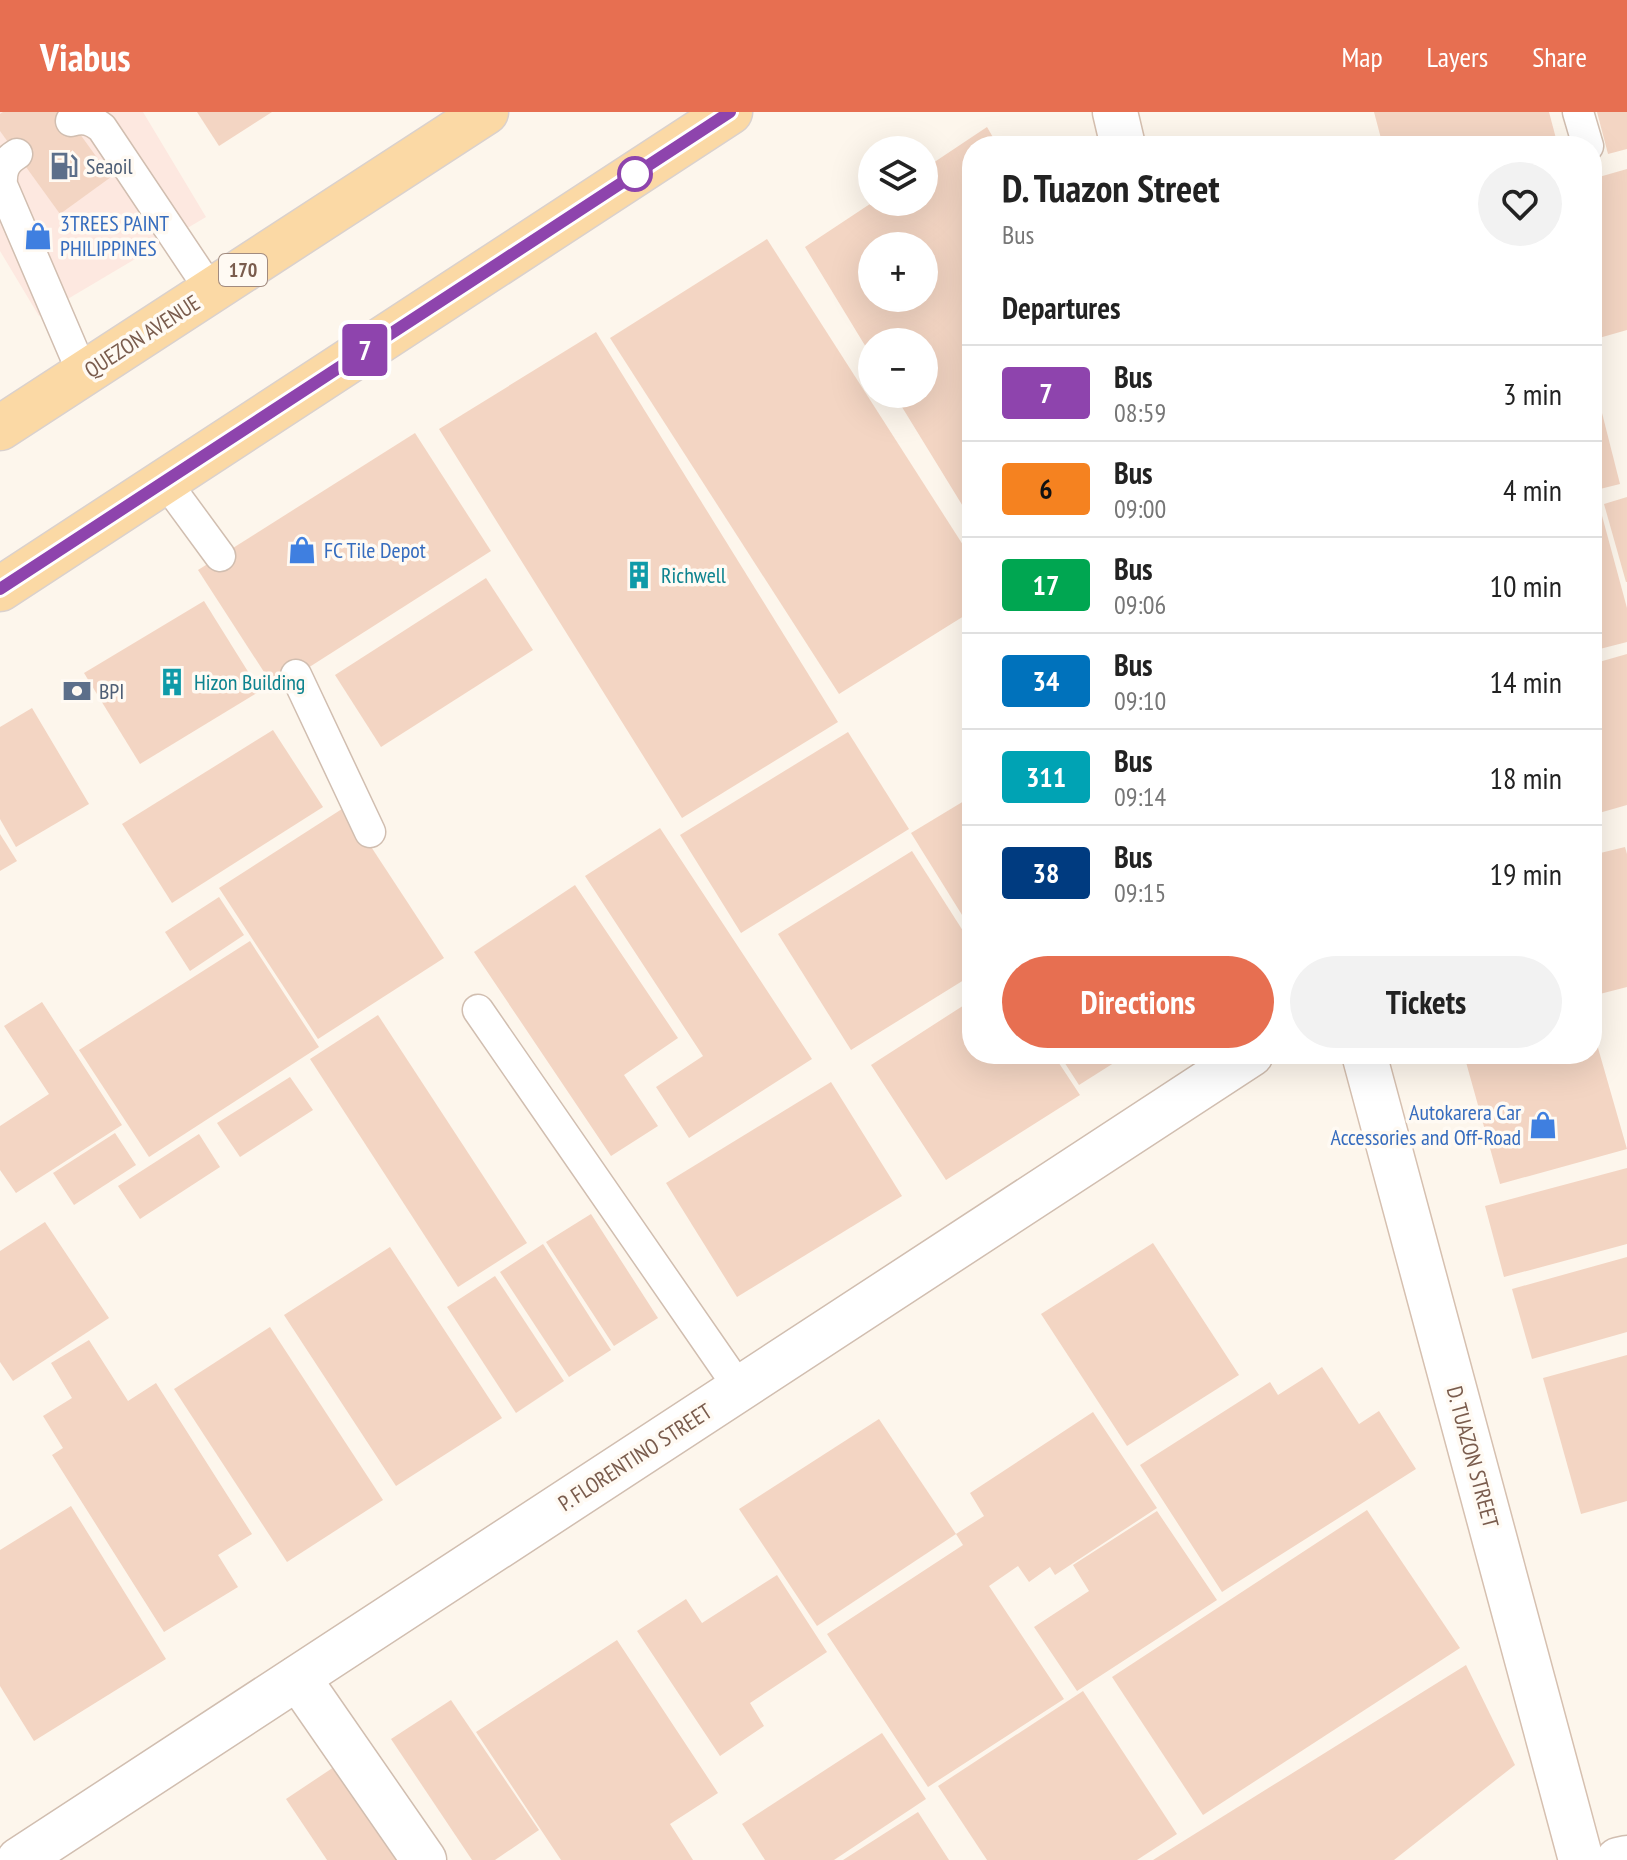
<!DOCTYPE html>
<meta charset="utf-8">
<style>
body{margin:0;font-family:"PT Sans Narrow",sans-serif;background:#f2f2f2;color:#222;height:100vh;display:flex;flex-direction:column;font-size:30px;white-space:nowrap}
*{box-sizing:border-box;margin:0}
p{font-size:26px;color:#767676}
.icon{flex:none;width:44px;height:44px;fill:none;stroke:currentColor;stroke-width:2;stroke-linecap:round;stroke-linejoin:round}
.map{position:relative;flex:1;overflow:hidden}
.panel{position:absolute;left:962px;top:24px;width:640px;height:928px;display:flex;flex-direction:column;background:#fff;border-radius:32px;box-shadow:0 8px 32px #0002}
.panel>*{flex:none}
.badge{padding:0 16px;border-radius:6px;font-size:28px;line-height:52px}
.tools{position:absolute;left:858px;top:24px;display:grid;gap:16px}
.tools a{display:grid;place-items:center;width:80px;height:80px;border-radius:50%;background:#fff;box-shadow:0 8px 32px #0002;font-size:40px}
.map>.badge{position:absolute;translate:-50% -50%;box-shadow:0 0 0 4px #fff}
h2{padding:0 40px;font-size:30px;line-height:72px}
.round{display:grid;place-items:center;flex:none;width:84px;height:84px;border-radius:42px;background:#f2f2f2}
.overview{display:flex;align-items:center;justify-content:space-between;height:136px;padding:0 40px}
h1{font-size:38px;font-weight:600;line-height:60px}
.primary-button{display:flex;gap:16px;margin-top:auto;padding:16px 40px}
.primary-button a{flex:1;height:92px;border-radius:48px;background:#e76f51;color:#fff;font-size:32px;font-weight:600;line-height:92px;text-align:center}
.primary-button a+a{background:#f2f2f2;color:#222}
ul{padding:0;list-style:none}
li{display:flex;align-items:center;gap:24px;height:96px;padding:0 40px;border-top:2px solid #e0e0e0}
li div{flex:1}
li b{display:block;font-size:30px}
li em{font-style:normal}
li .badge{min-width:88px;font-weight:700;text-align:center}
header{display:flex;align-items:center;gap:48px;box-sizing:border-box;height:112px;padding:0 40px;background:#e76f51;color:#fff}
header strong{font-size:38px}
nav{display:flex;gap:44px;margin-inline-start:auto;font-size:28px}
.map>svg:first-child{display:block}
.commercial{fill:#fde8e0}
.building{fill:#f3d5c3;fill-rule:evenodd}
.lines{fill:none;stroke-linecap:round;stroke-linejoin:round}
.lane-casing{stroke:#d1beb0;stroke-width:33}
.street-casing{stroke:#d1beb0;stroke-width:47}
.secondary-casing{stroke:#d6c0b0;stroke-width:47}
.primary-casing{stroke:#dad1cd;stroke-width:47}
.lane{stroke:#fff;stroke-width:30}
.street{stroke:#fff;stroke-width:44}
.secondary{stroke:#fff;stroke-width:44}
.primary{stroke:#fbd9a5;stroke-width:44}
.line-casing{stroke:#fff;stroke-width:18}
.line{stroke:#8e44ad;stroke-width:12}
.stop-dot{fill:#fff;stroke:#8e44ad;stroke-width:4}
.labels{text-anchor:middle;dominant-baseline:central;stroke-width:7;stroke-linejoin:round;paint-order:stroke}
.shield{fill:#fffaf3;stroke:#a28b7f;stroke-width:2}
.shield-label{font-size:20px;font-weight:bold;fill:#7a5c4d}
.service-label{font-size:22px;fill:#4e5e75;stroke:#fffaf3;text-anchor:start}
.shop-label{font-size:22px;fill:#366cbe;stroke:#fffaf3;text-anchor:start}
.street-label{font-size:22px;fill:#7a5c4d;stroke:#fffaf3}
.culture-label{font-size:22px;fill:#0d838f;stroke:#fffaf3;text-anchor:start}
</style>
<header>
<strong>Viabus</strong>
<nav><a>Map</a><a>Layers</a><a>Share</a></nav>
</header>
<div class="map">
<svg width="1627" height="1748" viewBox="0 0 1627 1748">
<rect width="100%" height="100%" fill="#fdf6ec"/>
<!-- commercial -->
<path class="commercial" d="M0,0H143L206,105L39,204L0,139Z"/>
<!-- building -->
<g class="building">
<path d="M3,0H64L111,65L60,102L0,19V2Z"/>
<path d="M197,0H272L219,34Z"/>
<path d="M1374,0H1549L1558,34H1383Z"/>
<path d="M1597,0H1627V37L1608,42Z"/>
<path d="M987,15L998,34H972V409L894,282H924V230H872V245L805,135L873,90H924V57ZM872,134H924V186H872Z"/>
<path d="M1627,57V218L1592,228V67Z"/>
<path d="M767,127L972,447V499L839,582L610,226Z"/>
<path d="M596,220L838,610L682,706L439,317Z"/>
<path d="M1600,293L1620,372L1592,379V295Z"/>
<path d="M415,321L491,439L275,577L198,458Z"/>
<path d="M1627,385V470H1626L1604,392Z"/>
<path d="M1601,400L1627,496V530L1592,539V402Z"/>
<path d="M486,466L533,538L381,635L335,563Z"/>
<path d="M204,489L260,579L140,652L84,561Z"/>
<path d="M1627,542V693L1592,703V552Z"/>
<path d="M32,596L89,692L16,735L0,707V615Z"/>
<path d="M273,618L323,695L172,791L122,712Z"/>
<path d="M848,620L909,717L741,821L680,723Z"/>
<path d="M969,686L972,691V819L911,721Z"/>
<path d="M345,695L444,846L318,927L219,776Z"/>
<path d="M660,716L812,947L689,1026L656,975L703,944L585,764Z"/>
<path d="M0,722L17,749L0,759Z"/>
<path d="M1625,735L1627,742V875L1592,884V743Z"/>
<path d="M912,739L972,833V863L851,938L778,822Z"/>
<path d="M575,773L678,926L624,963L658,1014L611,1044L474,840Z"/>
<path d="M219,785L244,823L190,859L165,820Z"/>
<path d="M250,829L319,935L149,1045L79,938Z"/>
<path d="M972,888V942H1053L1080,983L946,1068L871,953Z"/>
<path d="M42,890L122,1013L16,1081L0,1058V1014L49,982L4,914Z"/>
<path d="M378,903L527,1131L458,1175L310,947Z"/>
<path d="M1592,915L1627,1037L1500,1072L1464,943L1592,942Z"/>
<path d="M1059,942H1128L1079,973Z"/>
<path d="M290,965L313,998L240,1045L217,1011Z"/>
<path d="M831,970L902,1084L737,1185L666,1071Z"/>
<path d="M115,1021L136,1053L74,1093L53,1061Z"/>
<path d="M199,1022L220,1055L140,1107L118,1074Z"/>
<path d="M1627,1056V1132L1504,1165L1485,1094Z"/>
<path d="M591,1102L658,1206L614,1234L546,1130Z"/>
<path d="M45,1110L109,1206L13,1269L0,1250V1139Z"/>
<path d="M1153,1131L1239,1263L1127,1334L1041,1202Z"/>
<path d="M543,1132L611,1238L569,1265L500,1160Z"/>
<path d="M390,1135L502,1306L396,1374L284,1203Z"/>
<path d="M1627,1145V1220L1532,1247L1512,1177Z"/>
<path d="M495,1164L564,1269L516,1301L447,1195Z"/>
<path d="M270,1215L383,1388L287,1450L174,1277Z"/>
<path d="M89,1228L128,1289L156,1271L252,1422L218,1443L238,1475L164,1520L52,1343L63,1336L43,1304L72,1286L51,1251Z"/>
<path d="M1627,1243V1389L1581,1402L1543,1266Z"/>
<path d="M1322,1255L1359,1312L1379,1299L1416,1357L1222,1480L1140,1353L1270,1270L1278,1283Z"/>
<path d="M1093,1300L1157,1396L1055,1463L1050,1455L1029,1470L1018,1454L989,1474L1064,1587L928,1675L827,1522L963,1433L956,1422L984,1404L970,1381Z"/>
<path d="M879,1307L956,1422L817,1514L739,1397Z"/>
<path d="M71,1394L166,1547L34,1629L0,1574V1438Z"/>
<path d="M1367,1398L1460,1536L1203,1703L1112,1565Z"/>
<path d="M1157,1399L1217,1488L1077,1579L1034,1515L1089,1479L1073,1453Z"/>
<path d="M777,1463L827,1540L750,1591L764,1614L720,1644L637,1519L686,1487L702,1511Z"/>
<path d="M617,1528L718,1681L670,1712L693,1748H561L476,1620Z"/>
<path d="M1466,1553L1515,1653L1394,1748H1153Z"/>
<path d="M1083,1579L1177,1722L1137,1748H987L938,1674Z"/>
<path d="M451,1588L539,1718L495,1748H472L391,1627Z"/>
<path d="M882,1621L926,1687L834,1748H765L742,1712Z"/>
<path d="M343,1649L410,1748H327L286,1687Z"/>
<path d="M918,1700L949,1748H843Z"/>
</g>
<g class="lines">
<defs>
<g id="lane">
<path d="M1578,0L1588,34"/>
<path d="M71,9C84,5 92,8 102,16L211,179"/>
<path d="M17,42C4,50 1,59 2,73L83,262"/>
<path d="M165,369L220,444"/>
<path d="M296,563L370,720"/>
<path d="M478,898L740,1277"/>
</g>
<g id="street">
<path d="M298,1566L424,1748"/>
<path d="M19,1748L1251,942"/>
<path d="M1618,1748L1627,1746"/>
</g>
<g id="secondary">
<path d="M1115,0L1123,34"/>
<path d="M1364,942L1581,1748"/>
</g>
<g id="primary">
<path d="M0,316L486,0"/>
<path d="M0,477L730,0"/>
</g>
</defs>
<!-- lane casing -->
<use href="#lane" class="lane-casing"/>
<!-- street casing -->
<use href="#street" class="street-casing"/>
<!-- secondary casing -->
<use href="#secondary" class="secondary-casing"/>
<!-- primary casing -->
<use href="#primary" class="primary-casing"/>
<!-- lane -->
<use href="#lane" class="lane"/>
<!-- street -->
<use href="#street" class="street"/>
<!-- secondary -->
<use href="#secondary" class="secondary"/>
<!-- primary -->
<use href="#primary" class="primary"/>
</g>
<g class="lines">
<defs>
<path id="line" d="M0,477L730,0"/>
</defs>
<!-- line casing -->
<use href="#line" class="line-casing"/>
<!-- line -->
<use href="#line" class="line"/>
</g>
<!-- icons -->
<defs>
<symbol id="fuel-bare" viewBox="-9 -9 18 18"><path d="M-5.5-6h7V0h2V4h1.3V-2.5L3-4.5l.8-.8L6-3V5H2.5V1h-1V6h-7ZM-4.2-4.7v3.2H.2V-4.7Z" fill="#5c6f8a" stroke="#fffaf3" stroke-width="2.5" paint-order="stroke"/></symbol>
<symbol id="shop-bare" viewBox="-9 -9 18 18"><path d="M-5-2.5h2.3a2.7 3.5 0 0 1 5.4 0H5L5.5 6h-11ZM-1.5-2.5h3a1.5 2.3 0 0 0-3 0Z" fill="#3f7fe0" stroke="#fffaf3" stroke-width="2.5" paint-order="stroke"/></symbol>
<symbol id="building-bare" viewBox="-9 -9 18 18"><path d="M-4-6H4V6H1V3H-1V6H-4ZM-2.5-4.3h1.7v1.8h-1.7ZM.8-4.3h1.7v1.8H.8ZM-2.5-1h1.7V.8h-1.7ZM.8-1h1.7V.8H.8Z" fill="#0f9aa8" stroke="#fffaf3" stroke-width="2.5" paint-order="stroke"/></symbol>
<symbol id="bank-bare" viewBox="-9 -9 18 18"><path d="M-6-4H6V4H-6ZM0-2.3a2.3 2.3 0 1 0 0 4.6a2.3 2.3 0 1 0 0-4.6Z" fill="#5c6f8a" stroke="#fffaf3" stroke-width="2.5" paint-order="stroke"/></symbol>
</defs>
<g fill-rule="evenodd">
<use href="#fuel-bare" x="44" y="34" width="40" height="40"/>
<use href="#shop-bare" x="18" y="104" width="40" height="40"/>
<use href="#shop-bare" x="282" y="418" width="40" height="40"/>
<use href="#building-bare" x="619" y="443" width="40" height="40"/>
<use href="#building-bare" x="152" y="550" width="40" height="40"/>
<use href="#bank-bare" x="57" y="559" width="40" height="40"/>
<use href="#shop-bare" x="1523" y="993" width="40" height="40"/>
</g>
<!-- markers -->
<circle class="stop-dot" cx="635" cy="62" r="16"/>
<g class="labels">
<!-- shield labels -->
<rect class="shield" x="219" y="142" width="48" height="32" rx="6"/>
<g class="shield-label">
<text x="243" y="158">170</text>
</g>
<!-- service labels -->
<g class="service-label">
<text x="86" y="54">Seaoil</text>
<text x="99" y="579">BPI</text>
</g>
<!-- shop labels -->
<g class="shop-label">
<text x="60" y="111">3TREES PAINT<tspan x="60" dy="25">PHILIPPINES</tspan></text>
<text x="324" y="438">FC Tile Depot</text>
<text x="1521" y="1000" text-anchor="end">Autokarera Car<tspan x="1521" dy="25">Accessories and Off-Road</tspan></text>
</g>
<!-- street labels -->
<g class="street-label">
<text transform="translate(142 224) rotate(-33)">QUEZON AVENUE</text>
<text transform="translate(635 1345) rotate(-33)">P. FLORENTINO STREET</text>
<text transform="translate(1473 1345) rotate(75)">D. TUAZON STREET</text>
</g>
<!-- culture labels -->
<g class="culture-label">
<text x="661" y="463">Richwell</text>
<text x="194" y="570">Hizon Building</text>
</g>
</g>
</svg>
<div class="tools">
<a><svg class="icon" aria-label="layers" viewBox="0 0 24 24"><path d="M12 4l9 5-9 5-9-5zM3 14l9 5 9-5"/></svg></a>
<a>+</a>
<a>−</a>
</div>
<b class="badge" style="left:365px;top:238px;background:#8e44ad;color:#fff">7</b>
<section class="panel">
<div class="overview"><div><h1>D. Tuazon Street</h1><p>Bus</p></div><a class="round"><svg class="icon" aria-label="heart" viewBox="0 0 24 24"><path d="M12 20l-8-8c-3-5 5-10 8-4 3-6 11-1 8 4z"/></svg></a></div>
<h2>Departures</h2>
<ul>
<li><span class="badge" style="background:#8e44ad;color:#fff">7</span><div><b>Bus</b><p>08:59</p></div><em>3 min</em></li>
<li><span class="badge" style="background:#f58220;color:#111">6</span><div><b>Bus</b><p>09:00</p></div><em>4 min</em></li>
<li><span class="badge" style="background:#00a651;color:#fff">17</span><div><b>Bus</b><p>09:06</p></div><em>10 min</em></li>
<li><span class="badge" style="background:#0072bc;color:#fff">34</span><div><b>Bus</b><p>09:10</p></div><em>14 min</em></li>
<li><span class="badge" style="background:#00a3b4;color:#fff">311</span><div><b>Bus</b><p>09:14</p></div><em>18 min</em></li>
<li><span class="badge" style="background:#003b80;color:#fff">38</span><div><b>Bus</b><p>09:15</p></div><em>19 min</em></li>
</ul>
<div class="primary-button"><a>Directions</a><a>Tickets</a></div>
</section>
</div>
